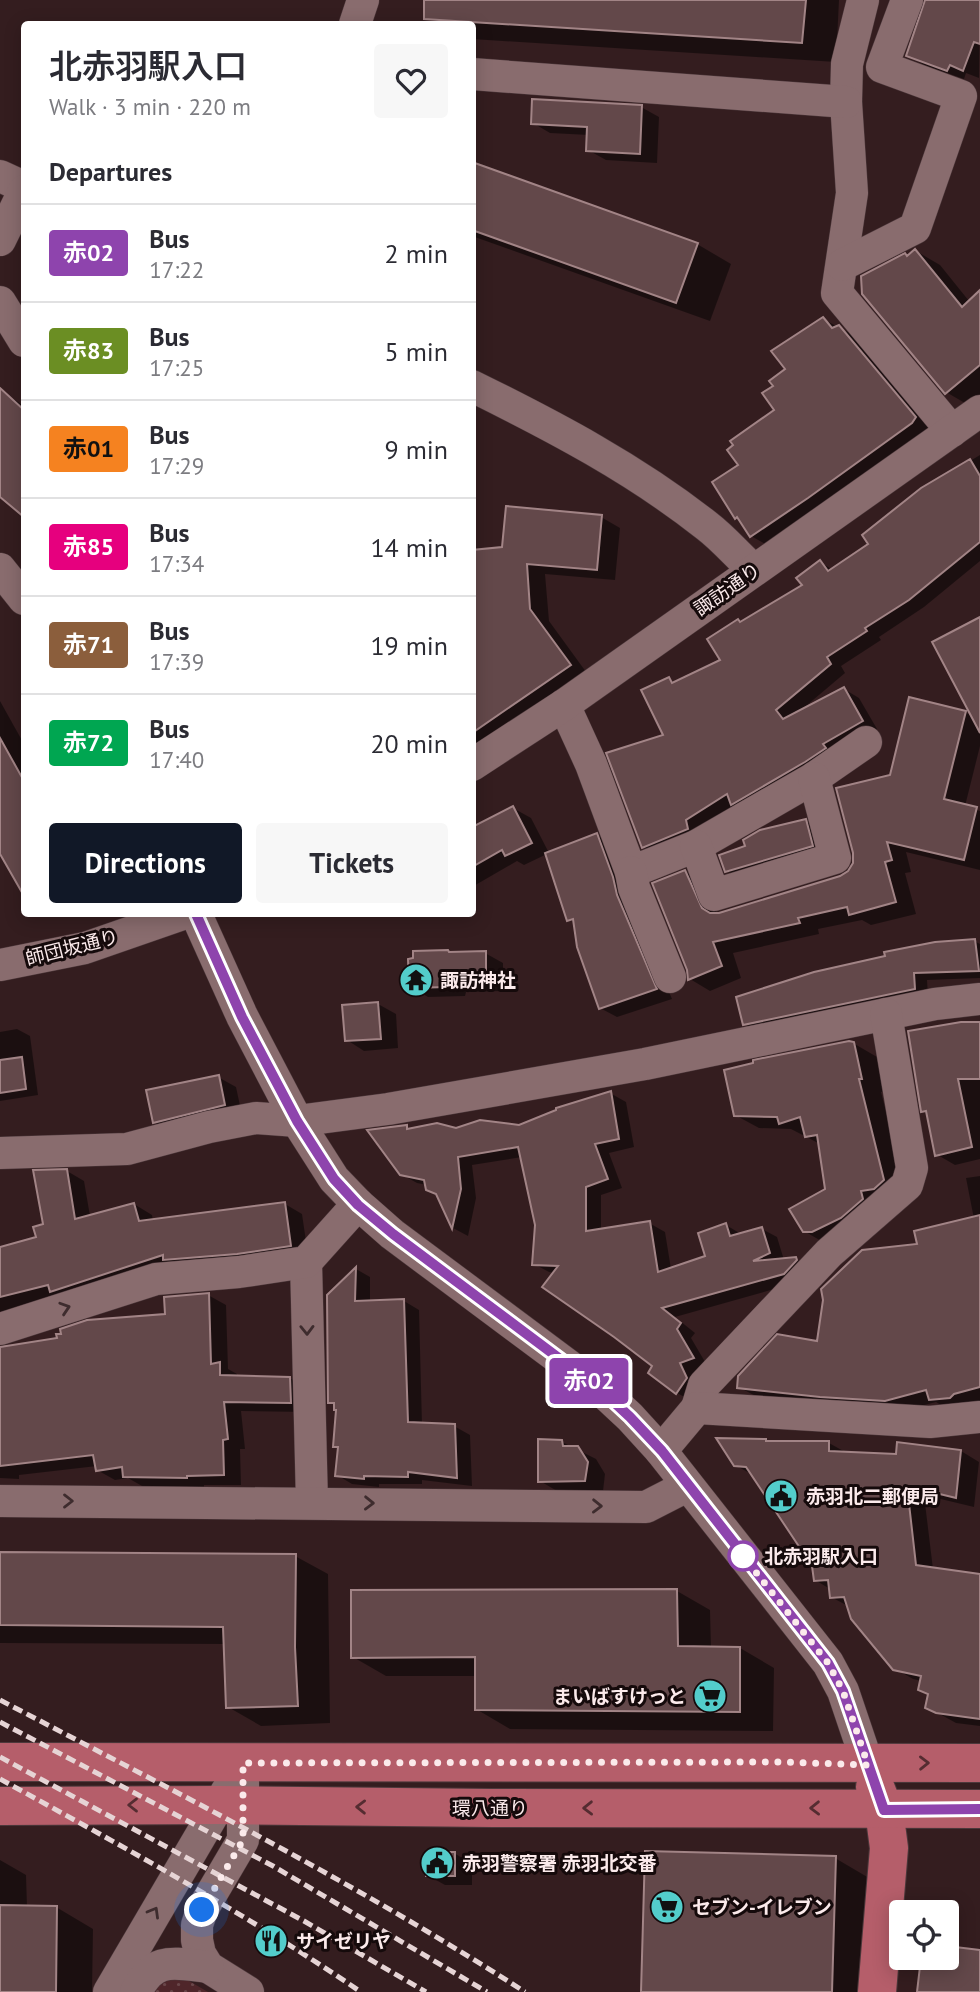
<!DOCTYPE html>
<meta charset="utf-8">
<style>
body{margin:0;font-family:"PT Sans","Noto Sans JP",sans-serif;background:#f7f7f7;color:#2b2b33;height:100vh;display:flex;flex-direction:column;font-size:26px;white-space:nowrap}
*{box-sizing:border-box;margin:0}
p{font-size:23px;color:#7c7c81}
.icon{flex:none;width:38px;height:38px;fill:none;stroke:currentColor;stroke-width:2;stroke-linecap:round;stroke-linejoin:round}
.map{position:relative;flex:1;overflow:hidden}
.drawer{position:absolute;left:21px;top:21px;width:455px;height:896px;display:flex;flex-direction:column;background:#fff;border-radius:7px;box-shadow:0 4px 18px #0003}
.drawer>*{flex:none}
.badge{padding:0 14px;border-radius:5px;font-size:24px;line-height:46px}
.buttons{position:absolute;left:889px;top:1900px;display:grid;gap:14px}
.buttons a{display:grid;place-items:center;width:70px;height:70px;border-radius:7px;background:#fff;box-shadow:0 4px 18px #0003;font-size:35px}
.you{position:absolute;width:35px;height:35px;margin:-18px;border:5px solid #fff;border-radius:50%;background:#1a73e8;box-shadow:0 0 0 10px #1a73e833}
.map>.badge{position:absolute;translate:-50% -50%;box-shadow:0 0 0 4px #fff}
h2{padding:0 28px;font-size:26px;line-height:63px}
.round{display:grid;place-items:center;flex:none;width:74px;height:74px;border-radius:7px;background:#f7f7f7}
.head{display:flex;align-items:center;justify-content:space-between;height:119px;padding:0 28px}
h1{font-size:33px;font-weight:600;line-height:52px}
.cta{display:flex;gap:14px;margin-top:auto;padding:14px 28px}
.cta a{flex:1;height:80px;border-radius:7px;background:#111827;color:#fff;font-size:28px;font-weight:600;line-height:80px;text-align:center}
.cta a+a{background:#f7f7f7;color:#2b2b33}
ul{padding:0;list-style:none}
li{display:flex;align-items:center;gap:21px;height:98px;padding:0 28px;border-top:2px solid #e1e1e2}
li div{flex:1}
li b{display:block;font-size:26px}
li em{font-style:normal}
li .badge{min-width:77px;font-weight:700;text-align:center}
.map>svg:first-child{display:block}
.grass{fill:url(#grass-dots)}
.shadow{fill:#0007}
.building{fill:#63484a;stroke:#a28486;stroke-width:2}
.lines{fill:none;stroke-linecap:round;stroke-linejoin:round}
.minor-casing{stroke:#4c383b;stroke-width:33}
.major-casing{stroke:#4c383b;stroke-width:40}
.minor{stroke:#896c6e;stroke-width:32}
.major{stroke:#b55e6a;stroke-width:38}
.rail{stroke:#e6d4d5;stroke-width:5;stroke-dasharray:10 5;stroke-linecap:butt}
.oneway{stroke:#3e2c2e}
.oneway2{stroke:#552c31}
.line-casing{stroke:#fff;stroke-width:16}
.line{stroke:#8e44ad;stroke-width:10}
.walk{stroke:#fbeaeb;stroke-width:7;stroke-dasharray:0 12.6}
.stop-dot{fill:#fff;stroke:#8e44ad;stroke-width:3.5}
.labels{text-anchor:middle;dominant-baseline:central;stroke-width:6;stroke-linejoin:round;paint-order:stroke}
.street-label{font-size:19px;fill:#fbeaeb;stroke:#150a0b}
.poi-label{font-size:19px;font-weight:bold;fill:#fbeaeb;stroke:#150a0b;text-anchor:start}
.stop-label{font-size:19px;font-weight:bold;fill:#fbeaeb;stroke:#150a0b;text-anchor:start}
</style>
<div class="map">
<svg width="980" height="1992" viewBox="0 0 980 1992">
<defs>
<pattern id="grass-dots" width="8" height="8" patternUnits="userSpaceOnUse" patternTransform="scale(1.75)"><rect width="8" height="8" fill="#4f262a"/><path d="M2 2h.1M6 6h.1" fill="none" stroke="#694649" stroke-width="1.8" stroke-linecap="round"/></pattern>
</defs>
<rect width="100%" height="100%" fill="#341d1f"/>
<!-- grass -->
<path class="grass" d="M177,1974L208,1992H147L154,1979Z"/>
<!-- shadow -->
<g class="shadow">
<path d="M439,0H839L836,62L472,39V24H447L438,19Z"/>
<path d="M926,0H980L979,78L966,73L964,79L924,65L908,55Z"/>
<path d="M641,107L659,117L657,163L606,160L588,150L589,135L550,133L533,123Z"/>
<path d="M472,164L697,244L731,264L710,321L472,236Z"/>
<path d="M916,251L940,265L969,301L980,308V398L970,406L946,392L908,257Z"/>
<path d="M823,319L855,336L931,427L767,545L751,536L742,521L736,518L740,466L776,411L775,387Z"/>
<path d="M3,392L24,406V515L0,493V395Z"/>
<path d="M980,455V561L924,607L879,637L881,640L841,666L845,673L800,711L844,689L859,698L877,729L658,855L643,847L665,736L669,679L676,683L723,660L741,623L804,586L820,562L833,570L871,544L922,490Z"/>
<path d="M601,517L620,528L615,580L545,574L549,621L589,676L472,756V551L504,549Z"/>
<path d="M980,619V746L965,806L980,811V870L906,852L911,872L905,873L916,914L871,925L862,920L818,929L819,934L733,953L741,978L710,991L690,979L685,872L706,884L717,914L842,877L849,872L891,776L965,712L974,717Z"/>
<path d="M0,701L24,744V878L12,870L0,850Z"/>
<path d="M513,808L531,818L549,853L597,835L613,845L633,906L672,999L617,1017L600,1008L576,923L569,919L547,854L524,865L517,861L472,887V830Z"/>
<path d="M805,821L823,831L830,855L744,881L727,871Z"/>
<path d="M974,941L980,944V978L927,980L928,996L759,1032L745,1024Z"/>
<path d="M485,953L503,963V991L466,992L465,996L428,997L411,987L452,954Z"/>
<path d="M378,1004L396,1014L398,1048L364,1051L347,1040Z"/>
<path d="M980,1023V1159L955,1165L936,1154L928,1114L923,1111Z"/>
<path d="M17,1029L30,1036L38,1095L0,1101V1032Z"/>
<path d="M853,1043L877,1057L885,1091L881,1092L907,1194L828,1245L804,1231L827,1190L820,1144L791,1129L759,1128L735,1115Z"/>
<path d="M218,1077L236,1087L242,1115L172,1132L154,1122Z"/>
<path d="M610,1093L626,1102L634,1147L609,1153L622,1188L601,1195V1231L649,1223L665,1232L671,1269L707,1257L726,1225L741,1234L762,1229L777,1237L784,1260L796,1259L811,1268L799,1282L675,1317L695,1333L691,1338L708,1367L695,1371L702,1388L692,1401L677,1393L654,1366L555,1273L549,1272L534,1264L536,1225L522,1157L472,1165L476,1198L468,1236L453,1228L438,1196L427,1189V1185L417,1183L401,1174L406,1127L411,1130H456L519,1126Z"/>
<path d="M67,1171L84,1181L90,1216L134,1204L152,1215L153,1221L285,1204L302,1214L308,1255L61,1296L0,1313V1249L38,1238Z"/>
<path d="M980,1176V1402L949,1410L936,1402L905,1410L757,1397L739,1387L818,1343L919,1245L974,1219L966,1178Z"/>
<path d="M356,1269L370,1277V1302L404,1301L419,1310L422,1425L454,1426L470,1435L472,1486L422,1480V1484H379V1487L352,1484L337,1475L340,1449L335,1446L338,1411L336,1406L330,1402Z"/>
<path d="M208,1295L226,1305L228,1369L237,1374V1377L290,1378L308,1389V1412L241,1411L245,1449H240L241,1485H204V1487L142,1486L128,1478L115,1480L97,1470V1466L19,1475V1479L0,1478V1359L167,1316Z"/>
<path d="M765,1441L829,1443L847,1453L898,1456L961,1451L979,1462L974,1507L924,1495L933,1569L980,1576V1574V1726L956,1723L927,1707L930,1695L922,1681L913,1679L894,1668L848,1606L831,1597L830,1589L815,1580L814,1565L753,1475L735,1465Z"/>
<path d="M562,1442L596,1459L605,1474L603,1491H557L540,1481Z"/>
<path d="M0,1554L295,1556L328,1574L330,1723L261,1726L228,1707L226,1644L0,1643Z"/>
<path d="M677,1591L710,1610L711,1648H740L774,1668L773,1731L510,1729L476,1709V1676H386L353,1657Z"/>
<path d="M454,1853L472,1864V1885H445L427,1875Z"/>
<path d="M835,1858L869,1878L866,1992H643Z"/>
<path d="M0,1860L26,1875L27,1907H56L93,1929L92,1992H0Z"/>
</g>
<!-- building -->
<g class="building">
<path d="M424,0H806L802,43L424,19Z"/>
<path d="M925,0H980V44L974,42L963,71L950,65L947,71L906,56Z"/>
<path d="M532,99L642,105L640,154L586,151L587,127L531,124Z"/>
<path d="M472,162L698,243L676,303L472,230Z"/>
<path d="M915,249L962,307L980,290V365L945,394L862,294L861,276L905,253L907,256Z"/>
<path d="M823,317L832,328L839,325L916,417L912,423L808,498L750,537L737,517L735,519L712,482L738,465L727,450L733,445L730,441L774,410L762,393L773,386L769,381L785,369L771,351Z"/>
<path d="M0,388L24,410V517L0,497Z"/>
<path d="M970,459L980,476V542L909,600L865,628L867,631L827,657L831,664L776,710L783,719L844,687L863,721L823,744L826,748L805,762L731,805L727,794L686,820L688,829L642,848L606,753L663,735L641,690L669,677L672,683L720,660L707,639L738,619L740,622L802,585L796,578L820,560L828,571L868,544L862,535L921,488Z"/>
<path d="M506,506L602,515L597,570L527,564L530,609L571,665L472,733V550L502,547Z"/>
<path d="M980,617V733L932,642Z"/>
<path d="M909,697L966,711L944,799L977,807L964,860L887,842L892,860L885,862L896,902L849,915L847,907L798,918L800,923L713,942L722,966L688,980L687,970L652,883L685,870L702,908L710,913H719L840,876L848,871L853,863V853L836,788L890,775Z"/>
<path d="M0,738L24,781V896L0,854Z"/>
<path d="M513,806L532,843L505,856L502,850L472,867V827Z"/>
<path d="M806,819L813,846L725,872L719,855L745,846L743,840L760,830Z"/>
<path d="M597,833L613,877L617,895L657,989L599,1009L577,947L573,919L567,921L545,853Z"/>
<path d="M975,939L979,971L914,973L915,989L743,1025L736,997L814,972L885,956L884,952L935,942Z"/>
<path d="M448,950L449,952L486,951V982L449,983L448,987L409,988L408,959L413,958V951Z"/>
<path d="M378,1002L381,1039L345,1041L342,1005Z"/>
<path d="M961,1022H980V1079H958L972,1147L935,1156L926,1111L921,1112L908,1031Z"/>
<path d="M849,1041L854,1042L862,1079H859L884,1180L874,1189L861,1191L863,1199L841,1218L812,1232H803L789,1209L825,1189L817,1135L805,1137L800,1117L779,1124L777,1117L734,1116L724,1070L753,1063V1060Z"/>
<path d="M22,1057L26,1089L0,1093V1060Z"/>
<path d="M219,1075L225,1105L153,1123L146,1090Z"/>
<path d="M611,1091L619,1139L595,1144L608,1179L586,1187V1231L650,1221L658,1272L705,1256L698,1233L726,1223L730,1236L762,1227L770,1253L753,1261L796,1257L797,1260L784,1274L662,1308L681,1323L677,1329L694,1358L680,1363L687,1378L676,1394L648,1373L652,1366L614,1337L542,1287L558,1266L532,1265L535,1225L518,1147L458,1157L461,1189L452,1229L436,1194L426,1190L424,1180L400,1175L367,1130L407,1125V1129L437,1123L456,1128L480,1120L519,1125L556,1110V1108Z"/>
<path d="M67,1169L75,1219L134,1203L139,1221L285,1202L291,1246L237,1254L163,1260V1255L50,1292L48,1285L0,1297V1247L36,1237L33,1227L43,1224L33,1170Z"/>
<path d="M980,1215V1387L954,1394L950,1398L929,1400L926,1390L885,1401L820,1397L737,1388L738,1376L777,1334L817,1341L823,1300L821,1289L862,1250L917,1244L914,1231Z"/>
<path d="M356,1267L355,1301L404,1299L408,1422L455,1424L457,1478L408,1472V1477L364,1476V1479L335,1476L338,1447H333L336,1410H334V1403H328L327,1295Z"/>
<path d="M209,1293L211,1364L220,1362V1375L290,1377L291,1403L224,1402L228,1439L223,1440L224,1475L187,1476V1478L123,1477L122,1467L96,1471L93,1455L0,1466V1347L57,1338L56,1334H61L60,1329L87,1320L165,1314L164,1297Z"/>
<path d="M716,1438L766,1439V1441H829V1451L896,1454L897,1442L961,1450L956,1498L907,1486L916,1565L980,1574V1719L936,1713L925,1708L928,1694L918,1690L921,1676L893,1670L851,1619L844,1597L830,1598L828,1580L814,1581L812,1566L746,1467L734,1466Z"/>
<path d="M538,1439L562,1440L563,1446H578L588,1462L585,1481L538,1482Z"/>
<path d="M0,1552L296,1554L295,1647L298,1706L226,1708L223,1627L0,1625Z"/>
<path d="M677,1589L678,1646L740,1647V1712L475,1710V1657L351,1658V1590Z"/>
<path d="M645,1851L836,1856L832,1992H641Z"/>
<rect x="426" y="1852" width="29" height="24"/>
<path d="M0,1905L57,1906L56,1992H0Z"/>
<path d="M947,1946L980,1950V1992H917L921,1958H947Z"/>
</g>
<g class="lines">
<defs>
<g id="minor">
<path d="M863,0L847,64L846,102L852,193L837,293L952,431"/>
<path d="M355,24L363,0"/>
<path d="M472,74L846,102"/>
<path d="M0,176L24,187"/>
<path d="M0,240L24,191"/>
<path d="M842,265L915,228L961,96L882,67L907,0"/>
<path d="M0,302L24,341"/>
<path d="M472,386C555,427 635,469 707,526C724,539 738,556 754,570"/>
<path d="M0,569L24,599"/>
<path d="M564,705L591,764L631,872L696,846L814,778L866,742"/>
<path d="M472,765L564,705L980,411"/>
<path d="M696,846L714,895L835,858L814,778"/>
<path d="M631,872L634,888L670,977"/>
<path d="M196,914L242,1016L297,1121L334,1179L358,1204L392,1234L600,1389L630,1417L661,1451L828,1663L843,1691L868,1765"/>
<path d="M0,965L85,948L183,914"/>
<path d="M0,1153L127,1149L209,1127L256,1118L297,1121L388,1109L645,1064L935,1004L980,999"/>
<path d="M306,1262L312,1503"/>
<path d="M0,1329L156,1279L239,1272L306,1262L358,1204"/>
<path d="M697,1408L704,1385L829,1253L907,1185L912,1168L886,1014"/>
<path d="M661,1451L697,1408L930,1422L980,1417"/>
<path d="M0,1501L646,1507L687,1486"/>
<path d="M243,1764V1840L202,1910L197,1925V1940L200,1954L208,1967L248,1992"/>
<path d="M109,1992L228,1789"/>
<path d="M136,1992C154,1956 173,1963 208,1967"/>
</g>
<g id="major">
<path d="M0,1762L980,1763"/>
<path d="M875,1787L884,1810L889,1848L877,1992"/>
<path d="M0,1806L219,1805L492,1808L980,1809"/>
</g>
</defs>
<!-- minor casing -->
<use href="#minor" class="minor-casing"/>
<!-- major casing -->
<use href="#major" class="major-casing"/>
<!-- minor -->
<use href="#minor" class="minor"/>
<!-- major -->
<use href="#major" class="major"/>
<!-- rail -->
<g class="rail">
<path d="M0,1700C178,1793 356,1883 525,1992"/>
<path d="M0,1722L273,1866L487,1992"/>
<path d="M0,1757L304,1921L426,1992"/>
<path d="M0,1779C122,1846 245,1913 361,1992"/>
</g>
</g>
<!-- one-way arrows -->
<defs><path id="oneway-chevron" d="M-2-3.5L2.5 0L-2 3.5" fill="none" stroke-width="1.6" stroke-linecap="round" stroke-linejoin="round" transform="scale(1.75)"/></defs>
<g class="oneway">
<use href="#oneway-chevron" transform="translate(65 1308) rotate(-18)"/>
<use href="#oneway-chevron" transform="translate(307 1330) rotate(89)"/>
<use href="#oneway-chevron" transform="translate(68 1501)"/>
<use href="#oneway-chevron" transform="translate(369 1503) rotate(1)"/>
<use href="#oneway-chevron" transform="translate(597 1506) rotate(1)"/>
<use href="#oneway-chevron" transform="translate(154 1912) rotate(-60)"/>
</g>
<g class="oneway2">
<use href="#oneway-chevron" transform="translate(924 1763) rotate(-1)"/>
<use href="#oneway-chevron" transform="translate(133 1805) rotate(180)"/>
<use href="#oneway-chevron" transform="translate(361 1807) rotate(-179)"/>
<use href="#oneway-chevron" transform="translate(588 1808) rotate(179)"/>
<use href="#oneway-chevron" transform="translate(815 1808) rotate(179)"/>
</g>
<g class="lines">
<defs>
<path id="line" d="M196,914L242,1017L297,1121L334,1179L358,1205L393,1234L600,1389L630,1417L662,1451L828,1663L843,1691L884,1810L980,1809"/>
</defs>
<!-- line casing -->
<use href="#line" class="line-casing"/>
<!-- line -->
<use href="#line" class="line"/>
<!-- walk -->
<path class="walk" d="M202,1910L243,1840V1763L783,1762L868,1765L843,1691L828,1663L743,1556"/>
</g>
<!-- icons -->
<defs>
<symbol id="temple-disc" viewBox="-11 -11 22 22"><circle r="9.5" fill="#53cdcb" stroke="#150a0b"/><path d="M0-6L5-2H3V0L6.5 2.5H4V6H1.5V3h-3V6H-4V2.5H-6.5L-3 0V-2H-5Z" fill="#111"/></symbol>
<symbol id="civic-disc" viewBox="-11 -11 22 22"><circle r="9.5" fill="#53cdcb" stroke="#150a0b"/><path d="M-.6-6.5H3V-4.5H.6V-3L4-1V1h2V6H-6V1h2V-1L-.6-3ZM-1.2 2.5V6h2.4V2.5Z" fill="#111"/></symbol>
<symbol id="supermarket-disc" viewBox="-11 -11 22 22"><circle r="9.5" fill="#53cdcb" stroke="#150a0b"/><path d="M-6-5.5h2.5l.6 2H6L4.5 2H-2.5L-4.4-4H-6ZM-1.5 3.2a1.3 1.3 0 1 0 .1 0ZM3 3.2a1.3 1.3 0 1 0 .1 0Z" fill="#111"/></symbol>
<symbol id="restaurant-disc" viewBox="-11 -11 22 22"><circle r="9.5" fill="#53cdcb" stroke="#150a0b"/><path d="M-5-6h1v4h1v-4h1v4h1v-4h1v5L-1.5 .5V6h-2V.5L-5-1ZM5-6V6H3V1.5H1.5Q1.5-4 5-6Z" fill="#111"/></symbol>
</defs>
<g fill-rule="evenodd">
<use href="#temple-disc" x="397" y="961" width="38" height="38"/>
<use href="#civic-disc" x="762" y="1477" width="38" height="38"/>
<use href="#supermarket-disc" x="691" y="1677" width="38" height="38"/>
<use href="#civic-disc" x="418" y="1844" width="38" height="38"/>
<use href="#supermarket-disc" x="648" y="1888" width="38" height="38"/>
<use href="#restaurant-disc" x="252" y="1922" width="38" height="38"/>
</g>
<!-- markers -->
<circle class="stop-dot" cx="743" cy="1556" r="14"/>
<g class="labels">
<!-- street labels -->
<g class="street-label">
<text transform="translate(727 589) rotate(-35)">諏訪通り</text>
<text transform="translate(72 947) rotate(-14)">師団坂通り</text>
<text x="490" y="1808">環八通り</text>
</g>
<!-- poi labels -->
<g class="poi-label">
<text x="440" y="980">諏訪神社</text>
<text x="806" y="1496">赤羽北二郵便局</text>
<text x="686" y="1696" text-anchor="end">まいばすけっと</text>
<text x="462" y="1863">赤羽警察署 赤羽北交番</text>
<text x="692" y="1907">セブン-イレブン</text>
<text x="296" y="1941">サイゼリヤ</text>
</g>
<!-- stop labels -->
<g class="stop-label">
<text x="764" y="1556">北赤羽駅入口</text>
</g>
</g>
</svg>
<div class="buttons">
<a><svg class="icon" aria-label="locate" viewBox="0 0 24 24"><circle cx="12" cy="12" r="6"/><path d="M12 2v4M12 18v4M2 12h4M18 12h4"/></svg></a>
</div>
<div class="you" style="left:202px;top:1910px"></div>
<b class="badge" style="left:589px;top:1381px;background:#8e44ad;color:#fff">赤02</b>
<section class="drawer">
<div class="head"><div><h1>北赤羽駅入口</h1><p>Walk · 3 min · 220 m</p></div><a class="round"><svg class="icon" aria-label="heart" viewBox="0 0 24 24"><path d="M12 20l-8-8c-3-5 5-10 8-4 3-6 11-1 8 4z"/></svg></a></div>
<h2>Departures</h2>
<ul>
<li><span class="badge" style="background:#8e44ad;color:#fff">赤02</span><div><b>Bus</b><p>17:22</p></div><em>2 min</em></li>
<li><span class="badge" style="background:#6b8e23;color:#fff">赤83</span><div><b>Bus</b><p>17:25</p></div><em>5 min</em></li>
<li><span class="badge" style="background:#f58220;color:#111">赤01</span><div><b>Bus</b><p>17:29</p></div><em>9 min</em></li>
<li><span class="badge" style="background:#e6007e;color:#fff">赤85</span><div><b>Bus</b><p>17:34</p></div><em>14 min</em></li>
<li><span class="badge" style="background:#8b5e3c;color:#fff">赤71</span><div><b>Bus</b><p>17:39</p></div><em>19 min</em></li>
<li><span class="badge" style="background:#00a651;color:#fff">赤72</span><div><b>Bus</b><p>17:40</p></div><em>20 min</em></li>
</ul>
<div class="cta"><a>Directions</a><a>Tickets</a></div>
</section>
</div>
